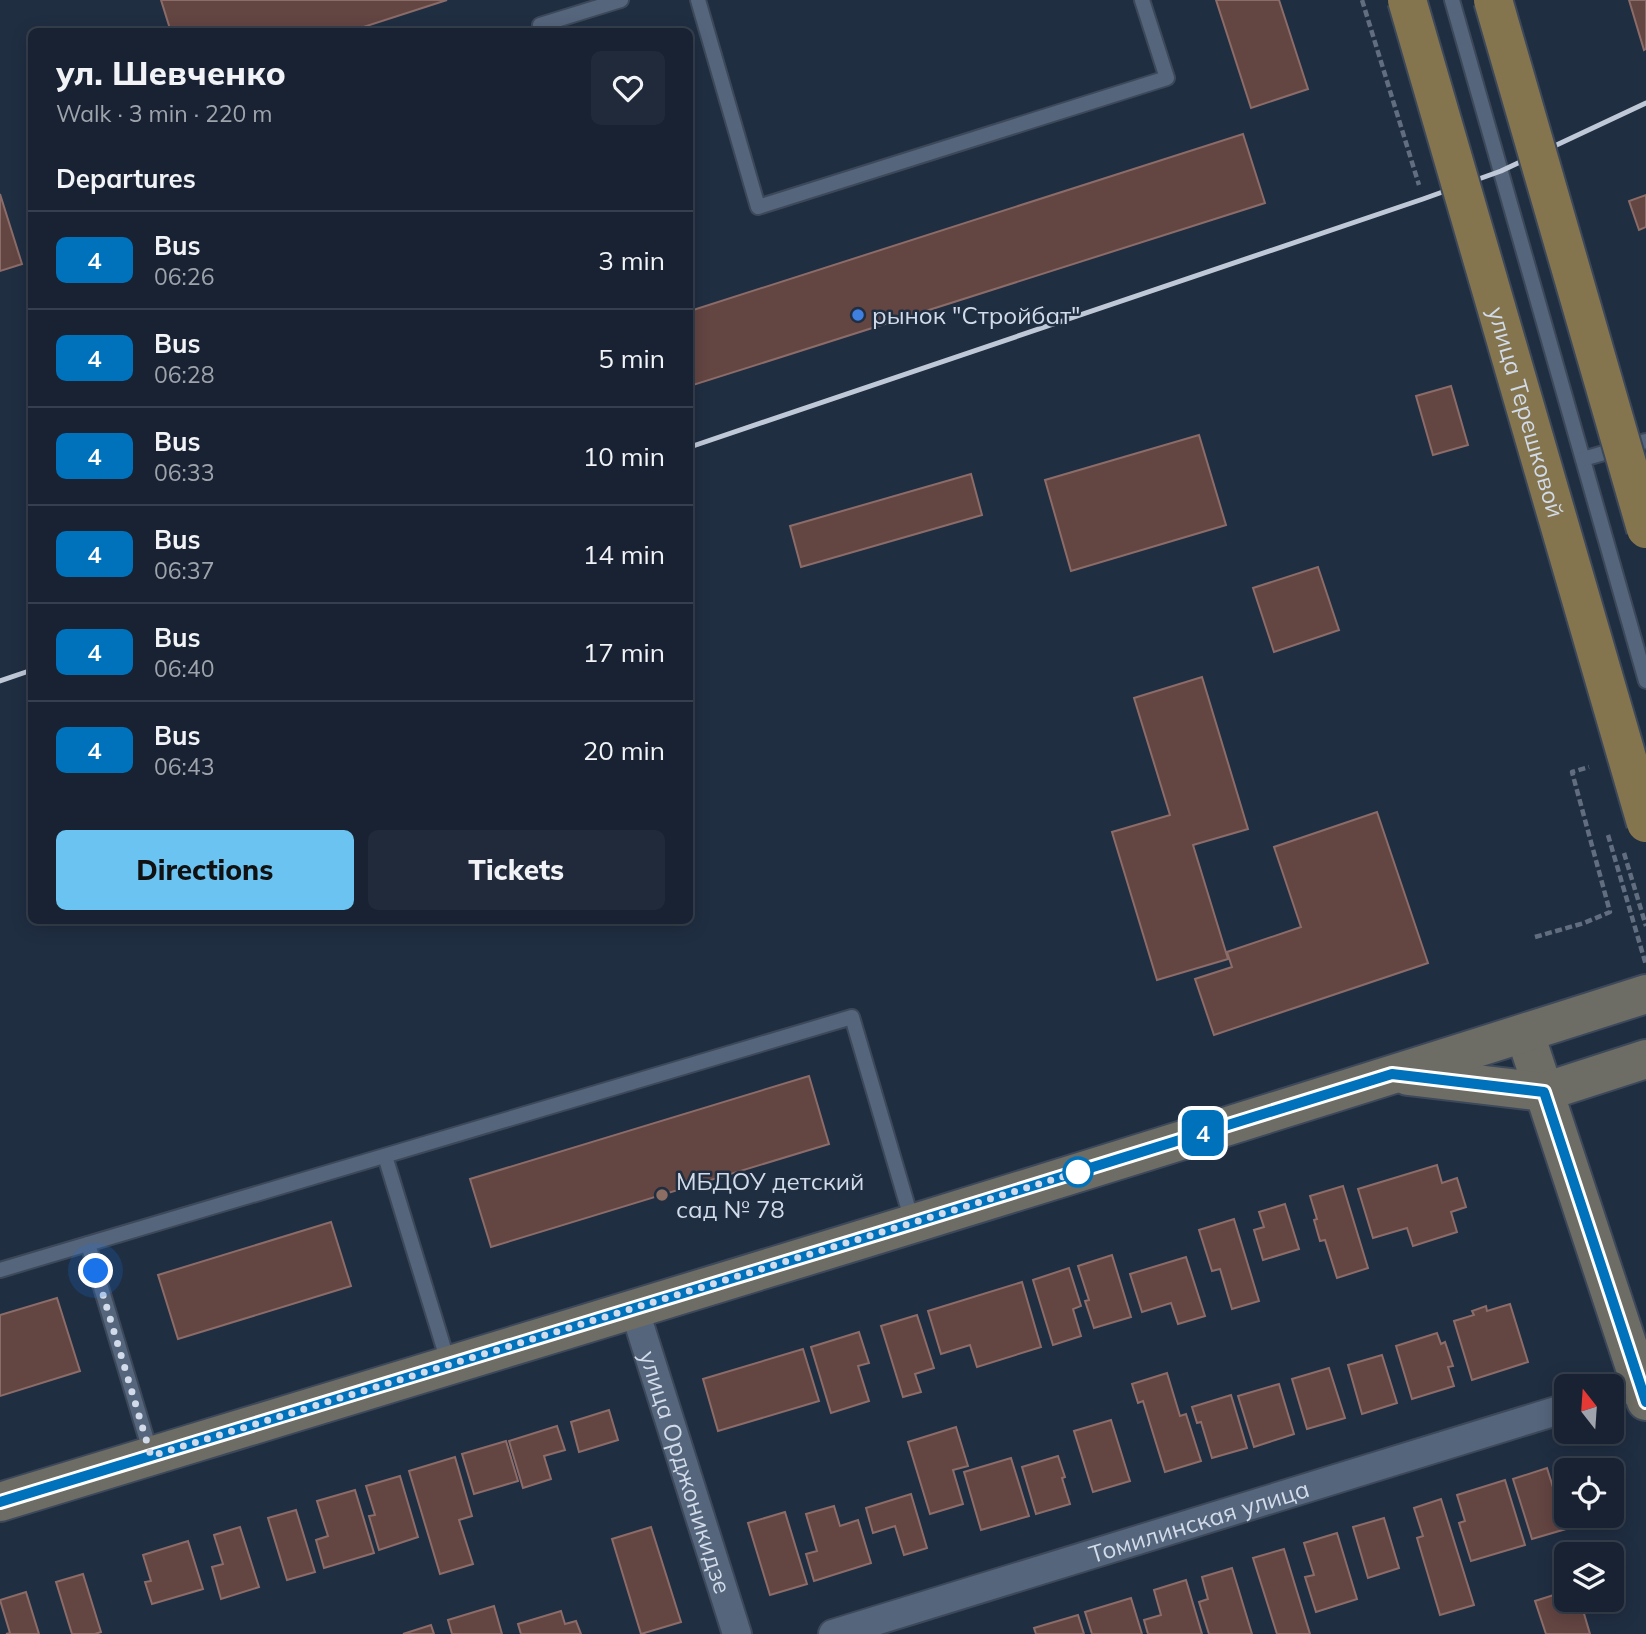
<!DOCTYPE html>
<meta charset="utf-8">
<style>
body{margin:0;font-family:Mulish,sans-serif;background:#212a3a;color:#f1f3f6;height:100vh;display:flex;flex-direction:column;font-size:26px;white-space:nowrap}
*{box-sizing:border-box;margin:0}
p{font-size:23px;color:#9fa4ac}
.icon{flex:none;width:38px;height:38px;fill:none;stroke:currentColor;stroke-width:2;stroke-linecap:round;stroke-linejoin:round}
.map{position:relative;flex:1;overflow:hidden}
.sheet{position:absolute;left:28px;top:28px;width:665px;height:896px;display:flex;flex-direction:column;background:#182232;border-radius:10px;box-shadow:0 4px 18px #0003,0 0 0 2px #363f4d}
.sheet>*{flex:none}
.badge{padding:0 14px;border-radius:10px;font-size:24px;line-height:46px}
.needle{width:46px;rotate:343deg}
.buttons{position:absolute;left:1554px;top:1374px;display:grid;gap:14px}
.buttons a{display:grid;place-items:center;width:70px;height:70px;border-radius:10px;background:#182232;box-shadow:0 4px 18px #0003,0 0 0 2px #363f4d;font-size:35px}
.you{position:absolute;width:35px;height:35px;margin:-18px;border:5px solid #fff;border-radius:50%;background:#1a73e8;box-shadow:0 0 0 10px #1a73e833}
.map>.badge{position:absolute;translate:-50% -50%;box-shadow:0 0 0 4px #fff}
h2{padding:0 28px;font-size:26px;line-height:63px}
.round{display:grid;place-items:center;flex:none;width:74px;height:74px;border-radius:10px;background:#212a3a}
.headline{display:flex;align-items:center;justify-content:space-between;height:119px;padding:0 28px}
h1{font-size:33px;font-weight:800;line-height:52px}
.primary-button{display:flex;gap:14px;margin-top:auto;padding:14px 28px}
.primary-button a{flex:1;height:80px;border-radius:10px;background:#6bc3f2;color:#111;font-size:28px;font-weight:800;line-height:80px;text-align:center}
.primary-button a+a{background:#212a3a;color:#f1f3f6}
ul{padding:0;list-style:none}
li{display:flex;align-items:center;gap:21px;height:98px;padding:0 28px;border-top:2px solid #363f4d}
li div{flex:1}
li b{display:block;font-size:26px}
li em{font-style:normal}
li .badge{min-width:77px;font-weight:700;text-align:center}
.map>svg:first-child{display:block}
.building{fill:#634542;stroke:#8c6c69;stroke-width:2}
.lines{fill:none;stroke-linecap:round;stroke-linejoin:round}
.lane-casing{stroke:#3d495a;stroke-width:18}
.street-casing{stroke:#3d495a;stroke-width:32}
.secondary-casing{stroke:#3d495a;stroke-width:42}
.path{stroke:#626e80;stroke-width:4.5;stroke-dasharray:7 3.5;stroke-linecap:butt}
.lane{stroke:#55657c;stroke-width:14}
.street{stroke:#55657c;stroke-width:28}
.secondary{stroke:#6d6d65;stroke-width:38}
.rail{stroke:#bfc8d7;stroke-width:5}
.primary-bridge-casing{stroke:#3d495a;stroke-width:42;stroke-linecap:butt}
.path-bridge{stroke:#626e80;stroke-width:4.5;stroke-dasharray:7 3.5;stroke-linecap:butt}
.primary-bridge{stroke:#85754e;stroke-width:38}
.line-casing{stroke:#fff;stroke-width:16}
.line{stroke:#0072bc;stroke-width:10}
.walk{stroke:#d2dbe9;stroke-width:7;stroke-dasharray:0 12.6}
.shop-dot{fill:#3f7fe0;stroke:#202e42;stroke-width:2.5}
.stop-dot{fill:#fff;stroke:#0072bc;stroke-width:3.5}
.education-dot{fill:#8d6e63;stroke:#202e42;stroke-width:2.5}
.labels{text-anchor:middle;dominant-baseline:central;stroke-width:5;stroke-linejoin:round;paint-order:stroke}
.poi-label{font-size:24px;fill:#d2dbe9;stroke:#202e42;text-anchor:start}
.street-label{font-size:24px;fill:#d2dbe9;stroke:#202e42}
</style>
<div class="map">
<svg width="1646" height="1634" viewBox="0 0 1646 1634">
<rect width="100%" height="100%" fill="#202e42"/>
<!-- building -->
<g class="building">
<path d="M161,0H447L348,32H171Z"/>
<path d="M1216,0H1279L1308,89L1251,108Z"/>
<path d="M1629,0H1646V49L1644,50Z"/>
<path d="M1243,134L1265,203L690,386V311Z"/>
<path d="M0,194L22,264L0,271Z"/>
<path d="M1646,195V227L1639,230L1629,201Z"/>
<path d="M1451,386L1468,445L1433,455L1416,396Z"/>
<path d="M1199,435L1226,525L1071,571L1045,480Z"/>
<path d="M971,474L982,515L801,567L790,526Z"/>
<path d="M1318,567L1339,630L1274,652L1253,588Z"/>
<path d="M1202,677L1248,829L1193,845L1228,959L1157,980L1112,832L1170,815L1134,698Z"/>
<path d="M1377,812L1428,963L1214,1035L1195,979L1232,967L1227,952L1301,927L1274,847Z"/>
<path d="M809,1076L829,1144L491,1247L470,1179Z"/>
<path d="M1437,1165L1442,1183L1457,1178L1466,1207L1451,1212L1457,1232L1413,1246L1407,1228L1373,1238L1358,1189Z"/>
<path d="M1343,1186L1368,1268L1337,1278L1325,1240L1320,1241L1314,1220L1317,1219L1310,1196Z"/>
<path d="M1285,1204L1299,1249L1263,1260L1254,1230L1264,1227L1259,1212Z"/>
<path d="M1234,1219L1259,1301L1232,1309L1220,1269L1212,1271L1199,1230Z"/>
<path d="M331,1222L351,1286L178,1339L158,1275Z"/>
<path d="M1112,1255L1131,1317L1094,1328L1085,1301L1089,1300L1078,1266Z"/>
<path d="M1186,1257L1205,1316L1178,1324L1171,1303L1142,1312L1130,1274Z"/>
<path d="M1069,1268L1081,1306L1073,1309L1081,1336L1053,1345L1033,1280Z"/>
<path d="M1022,1282L1041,1347L977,1367L970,1345L941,1354L928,1311Z"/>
<path d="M57,1298L80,1371L0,1396V1315Z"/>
<path d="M1510,1304L1528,1362L1472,1380L1454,1321L1474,1315L1472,1311L1486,1306L1487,1311Z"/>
<path d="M917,1315L934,1368L915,1374L921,1392L903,1397L881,1326Z"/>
<path d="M859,1332L869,1363L858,1366L869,1401L831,1413L811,1347Z"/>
<path d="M1437,1333L1441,1344L1445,1342L1453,1366L1448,1367L1454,1386L1412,1399L1396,1346Z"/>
<path d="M803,1349L819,1401L718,1431L703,1379Z"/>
<path d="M1382,1355L1397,1403L1362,1414L1348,1365Z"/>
<path d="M1329,1368L1345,1418L1307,1429L1292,1379Z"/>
<path d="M1167,1373L1180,1416L1186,1414L1201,1461L1165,1472L1143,1401L1138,1403L1132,1384Z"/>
<path d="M1279,1384L1294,1434L1254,1447L1238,1396Z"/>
<path d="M1231,1395L1247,1448L1212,1458L1201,1422L1197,1423L1192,1407Z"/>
<path d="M609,1410L618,1440L579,1452L571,1422Z"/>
<path d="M1111,1420L1130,1481L1093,1492L1074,1431Z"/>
<path d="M557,1426L565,1450L544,1456L551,1479L523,1488L509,1441Z"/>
<path d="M956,1427L968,1466L953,1470L963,1504L930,1514L908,1442Z"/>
<path d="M506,1441L518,1481L474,1494L462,1454Z"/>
<path d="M1058,1456L1065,1477L1062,1478L1070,1504L1036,1514L1022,1467Z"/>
<path d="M455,1457L472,1516L459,1520L473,1564L440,1574L409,1471Z"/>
<path d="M1011,1458L1029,1516L981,1530L964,1472Z"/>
<path d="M1547,1468L1566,1529L1532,1539L1513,1479Z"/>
<path d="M400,1476L418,1537L379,1550L369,1516L375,1515L366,1486Z"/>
<path d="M1505,1480L1525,1545L1471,1561L1459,1523L1465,1521L1457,1495Z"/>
<path d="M355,1490L374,1553L324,1568L316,1540L328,1536L317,1501Z"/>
<path d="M911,1494L927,1548L904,1555L895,1526L873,1533L866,1508Z"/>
<path d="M1441,1499L1474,1605L1440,1615L1417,1538L1423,1536L1414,1508Z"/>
<path d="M834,1506L840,1526L858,1520L871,1563L814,1581L806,1554L817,1551L806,1514Z"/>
<path d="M296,1510L315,1572L287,1580L268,1518Z"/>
<path d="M785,1512L807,1584L770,1595L748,1523Z"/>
<path d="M1384,1518L1399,1568L1368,1578L1353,1527Z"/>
<path d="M240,1527L259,1587L221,1599L212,1567L223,1564L214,1535Z"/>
<path d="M651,1527L681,1622L641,1634L612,1539Z"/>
<path d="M1337,1533L1357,1599L1316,1612L1305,1577L1314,1575L1304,1543Z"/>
<path d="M188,1541L203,1589L152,1604L145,1582L151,1581L143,1555Z"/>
<path d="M1284,1549L1310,1634H1277L1253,1558Z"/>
<path d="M1232,1568L1252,1634H1209L1199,1602L1208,1599L1202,1577Z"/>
<path d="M83,1574L101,1632L95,1634H72L56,1582Z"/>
<path d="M1186,1580L1202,1634H1148L1144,1620L1161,1615L1154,1590Z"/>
<path d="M1566,1591V1600H1580L1590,1634H1546L1535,1601Z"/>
<path d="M26,1592L39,1634H6L10,1633L0,1600Z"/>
<path d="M1131,1598L1142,1634H1092L1085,1612Z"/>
<path d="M494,1606L502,1634H452L448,1620Z"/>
<path d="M561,1611L565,1624L576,1621L581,1634H521L518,1624Z"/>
<path d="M1078,1615L1084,1634H1036L1034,1628Z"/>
<path d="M431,1625L434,1634H403Z"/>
</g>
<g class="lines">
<defs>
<g id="lane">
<path d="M698,0L758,207L1167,78L1142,0"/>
<path d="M1452,0L1646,681"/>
<path d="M540,25L621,0"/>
<path d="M1583,459L1646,441"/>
<path d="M385,1156L449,1365"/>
<path d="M88,1244L151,1454"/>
<path d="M0,1270L852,1017L912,1221"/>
</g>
<g id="street">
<path id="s1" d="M634,1308L737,1634"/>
<path d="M1612,1394L1641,1385"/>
<path id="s2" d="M833,1634L1566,1408"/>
</g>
<g id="secondary">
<path d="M1525,1034L1646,1401"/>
<path d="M1408,1076L1544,1092L1646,1059"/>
<path d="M0,1502C549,1335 1099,1169 1646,994"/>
</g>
</defs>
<!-- lane casing -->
<use href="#lane" class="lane-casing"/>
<!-- street casing -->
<use href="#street" class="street-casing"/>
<!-- secondary casing -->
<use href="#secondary" class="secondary-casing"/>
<!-- path -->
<g class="path">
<path d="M1362,0L1419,185"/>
<path d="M1624,853L1646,926"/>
<path d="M1535,937L1584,923L1610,912L1572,772L1589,767"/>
</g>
<!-- lane -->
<use href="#lane" class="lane"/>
<!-- street -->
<use href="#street" class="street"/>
<!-- secondary -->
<use href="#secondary" class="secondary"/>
<!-- rail -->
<g class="rail">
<path d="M690,447L1423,199L1501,171L1646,103"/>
<path d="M0,681L32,670"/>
</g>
<defs>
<g id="primary-bridge">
<path id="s3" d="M1407,0L1646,823"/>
<path d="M1493,0L1646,529"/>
</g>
</defs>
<!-- primary-bridge casing -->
<use href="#primary-bridge" class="primary-bridge-casing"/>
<!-- path-bridge -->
<path class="path-bridge" d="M1608,835L1646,965"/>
<!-- primary-bridge -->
<use href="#primary-bridge" class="primary-bridge"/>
</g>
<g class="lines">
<defs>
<path id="line" d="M0,1502L887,1231L1392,1074L1544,1092L1646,1402"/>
</defs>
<!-- line casing -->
<use href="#line" class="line-casing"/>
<!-- line -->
<use href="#line" class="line"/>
<!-- walk -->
<path class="walk" d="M96,1271L151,1456L1078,1172"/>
</g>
<!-- markers -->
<circle class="shop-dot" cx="858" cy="315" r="7"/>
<circle class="stop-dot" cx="1078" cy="1172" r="14"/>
<circle class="education-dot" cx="662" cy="1195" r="7"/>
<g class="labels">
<!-- poi labels -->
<g class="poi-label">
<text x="872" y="315">рынок "Стройбат"</text>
<text x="676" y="1181">МБДОУ детский<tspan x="676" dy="28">сад № 78</tspan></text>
</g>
<!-- street labels -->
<g class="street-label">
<text stroke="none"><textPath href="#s3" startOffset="429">улица Терешковой</textPath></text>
<text stroke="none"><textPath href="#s1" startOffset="172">улица Орджоникидзе</textPath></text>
<text stroke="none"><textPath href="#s2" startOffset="383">Томилинская улица</textPath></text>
</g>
</g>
</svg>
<div class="buttons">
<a><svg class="needle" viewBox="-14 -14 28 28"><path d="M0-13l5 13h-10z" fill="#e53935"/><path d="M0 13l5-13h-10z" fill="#9fa4ac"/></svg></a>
<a><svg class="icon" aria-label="locate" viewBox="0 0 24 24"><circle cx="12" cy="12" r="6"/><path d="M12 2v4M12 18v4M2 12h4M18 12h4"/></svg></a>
<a><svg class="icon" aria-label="layers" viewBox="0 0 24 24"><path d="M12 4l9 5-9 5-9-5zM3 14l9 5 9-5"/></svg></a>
</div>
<div class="you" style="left:96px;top:1271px"></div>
<b class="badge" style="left:1203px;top:1133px;background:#0072bc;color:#fff">4</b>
<section class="sheet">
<div class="headline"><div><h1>ул. Шевченко</h1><p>Walk · 3 min · 220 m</p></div><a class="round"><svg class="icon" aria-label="heart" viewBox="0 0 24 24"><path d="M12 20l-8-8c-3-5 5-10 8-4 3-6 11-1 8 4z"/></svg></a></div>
<h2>Departures</h2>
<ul>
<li><span class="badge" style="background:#0072bc;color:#fff">4</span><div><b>Bus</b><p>06:26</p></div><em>3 min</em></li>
<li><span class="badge" style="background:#0072bc;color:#fff">4</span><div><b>Bus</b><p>06:28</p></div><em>5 min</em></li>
<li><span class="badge" style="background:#0072bc;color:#fff">4</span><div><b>Bus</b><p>06:33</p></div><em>10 min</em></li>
<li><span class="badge" style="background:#0072bc;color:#fff">4</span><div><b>Bus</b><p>06:37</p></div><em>14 min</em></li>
<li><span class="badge" style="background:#0072bc;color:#fff">4</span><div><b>Bus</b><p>06:40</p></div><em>17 min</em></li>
<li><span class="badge" style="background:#0072bc;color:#fff">4</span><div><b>Bus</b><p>06:43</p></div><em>20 min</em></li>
</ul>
<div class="primary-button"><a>Directions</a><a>Tickets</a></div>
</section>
</div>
